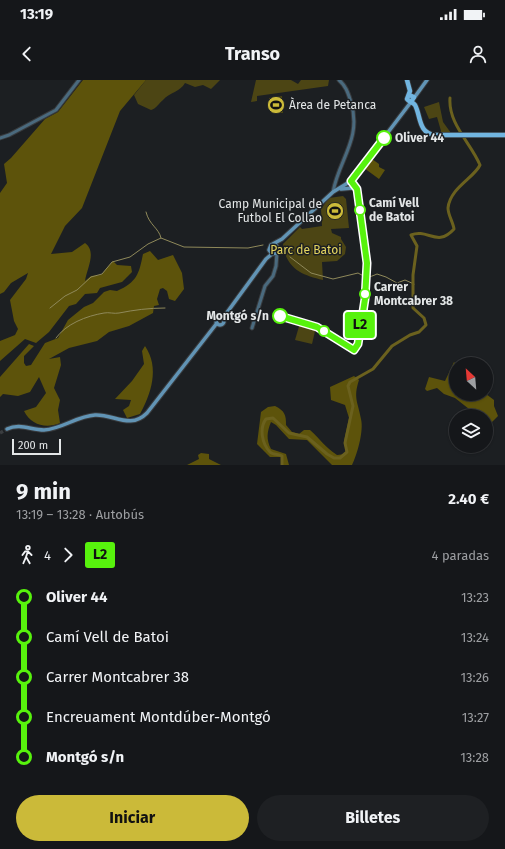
<!DOCTYPE html>
<html lang="es">
<meta charset="utf-8">
<style>
body{margin:0;font-family:"Fira Sans",sans-serif;background:#1e2023;color:#f1f3f6;height:100vh;display:flex;flex-direction:column;font-size:15px;white-space:nowrap}
*{box-sizing:border-box;margin:0}
p{font-size:13px;color:#9d9fa2}
.icon{flex:none;width:22px;height:22px;fill:none;stroke:currentColor;stroke-width:2;stroke-linecap:round;stroke-linejoin:round}
.map{position:relative;height:385px;overflow:hidden}
.side{display:flex;flex-direction:column;background:#15171a;flex:1}
.side>*{flex:none}
.badge{padding:0 8px;border-radius:3px;font-size:14px;line-height:26px}
.needle{width:26px;rotate:334deg}
.controls{position:absolute;left:449px;top:277px;display:grid;gap:8px}
.controls a{display:grid;place-items:center;width:44px;height:44px;border-radius:50%;background:#15171a;box-shadow:0 1px 3px #0004,0 0 0 1px #343639;font-size:20px}
.scale{position:absolute;left:12px;bottom:10px;width:49px;box-sizing:border-box;padding-left:4px;border:2px solid #e3e6e7;border-top:0;font-size:11px;line-height:14px;white-space:nowrap;color:#e3e6e7;-webkit-text-stroke:3px #1c1f22;paint-order:stroke}
.map>.badge{position:absolute;translate:-50% -50%;box-shadow:0 0 0 2px #fff}
.legs{display:flex;align-items:center;gap:6px;height:44px;padding:0 16px;font-size:13px}
.legs p{margin-inline-start:auto}
.overview{display:flex;align-items:center;justify-content:space-between;height:68px;padding:0 16px}
h1{font-size:22px;font-weight:700;line-height:30px}
.cta{display:flex;gap:8px;margin-top:auto;padding:8px 16px}
.cta a{flex:1;height:46px;border-radius:24px;background:#cbba39;color:#111;font-size:16px;font-weight:700;line-height:46px;text-align:center}
.cta a+a{background:#1e2023;color:#f1f3f6}
ul{padding:0 16px;list-style:none}
li{display:flex;align-items:center;gap:14px;height:40px;font-size:15px}
li i{display:grid;place-items:center;width:6px;height:100%;margin:0 5px;background:currentColor}
li i::after{content:'';width:10px;height:10px;margin:-5px;border:3px solid;border-radius:50%;background:#15171a}
li p{margin-inline-start:auto}
li:first-child i{background:linear-gradient(#0000 50%,currentColor 0)}
li:last-child i{background:linear-gradient(currentColor 50%,#0000 0)}
.status{display:flex;justify-content:space-between;align-items:center;height:28px;padding:0 20px;background:#15171a;direction:ltr}
.status svg{height:11px;fill:currentColor}
header{display:flex;justify-content:space-between;align-items:center;height:52px;padding:0 16px;background:#15171a;font-size:18px;font-weight:700}
.map>svg:first-child{display:block}
.green{fill:#4c4514}
.forest{fill:#5d530b}
.lines{fill:none;stroke-linecap:round;stroke-linejoin:round}
.stream{stroke:#8f895a;stroke-width:1}
.river{stroke:#6b611e;stroke-width:3}
.secondary-tunnel{stroke:#3a3d40;stroke-width:3.5;stroke-dasharray:3.5 2;stroke-linecap:butt}
.tertiary-casing{stroke:#383b3e;stroke-width:5}
.secondary-casing{stroke:#383b3e;stroke-width:5.5}
.primary-casing{stroke:#383b3e;stroke-width:6}
.tertiary{stroke:#4a6a7e;stroke-width:3}
.secondary{stroke:#6194b5;stroke-width:3.5}
.primary{stroke:#71b5e0;stroke-width:4.5}
.line-1-casing{stroke:#fff;stroke-width:9}
.line-1{stroke:#57f20d;stroke-width:6}
.stop-1-dot{fill:#fff;stroke:#57f20d;stroke-width:2}
.labels{text-anchor:middle;dominant-baseline:central;stroke-width:3;stroke-linejoin:round;paint-order:stroke}
.poi-label{font-size:12px;fill:#e3e6e7;stroke:#1c1f22;text-anchor:start}
.stop-label{font-size:12px;font-weight:bold;fill:#e3e6e7;stroke:#1c1f22;text-anchor:start}
.park-label{font-size:12px;fill:#e5d55f;stroke:#1c1f22}
</style>
<div class="status"><b>13:19</b><svg viewBox="0 0 49 12"><path d="M0 12V9h3v3zM5 12V6h3v6zM10 12V3h3v9zM15 12V0h3v12zM26 1h20v11H26zM47 4h2v5h-2z"/></svg></div>
<header><svg class="icon" aria-label="back" viewBox="0 0 24 24"><path d="M15 5l-7 7 7 7"/></svg>Transo<svg class="icon" aria-label="person" viewBox="0 0 24 24"><circle cx="12" cy="8" r="4"/><path d="M4 21q1-7 8-7t8 7"/></svg></header>
<div class="map">
<svg width="505" height="385" viewBox="0 0 505 385">
<rect width="100%" height="100%" fill="#1c1f22"/>
<!-- green -->
<g class="green">
<path d="M146,0H220L211,9L203,5L195,7L185,3C180,12 170,12 163,20C158,24 157,28 151,30L138,24L134,15Z"/>
<path d="M256,0H291L298,4L301,0H329L328,6L257,16V21L251,22Z"/>
<path d="M282,16L283,33H271L269,18Z"/>
<path d="M439,22L443,42L451,53H440L441,51L437,37L429,39L424,27Z"/>
<path d="M343,116L346,119L349,148L331,149L332,153L341,157V159L346,167L345,174L337,181L322,182L323,200C301,195 286,188 283,164L300,147L302,149L322,146L321,129L329,118Z"/>
<path d="M300,243L316,247L312,264L295,260Z"/>
</g>
<!-- forest -->
<g class="forest">
<path d="M83,0H146L120,31L82,128L65,146L51,174L72,172L85,163C97,172 87,188 85,201L91,196L101,195L113,181L117,185L131,186L132,192L122,202L100,208L97,213L85,214L76,224L69,226L49,252L36,263L25,259L0,281V261L15,255L18,249L14,241L10,220L26,199L28,193L11,203L4,212L0,214V113L7,103L4,84L11,78L45,39L58,32Z"/>
<path d="M372,79L379,84V87L385,90L379,99L364,88Z"/>
<path d="M150,171L158,180L173,175L182,193L184,209L175,221L169,219L167,211L163,208L160,209L157,219L159,225L154,226L153,233L129,246L109,252L97,261L69,268L49,279L60,277L61,285L54,308L60,320L58,330L60,343C46,349 31,345 24,331L36,327L46,313L39,297L30,312L18,316L3,314L0,317V297L29,264L34,266L24,276V283L26,286L31,285L45,263L58,258L68,240L84,227L93,223L104,212L110,210L117,211C137,202 139,194 143,174Z"/>
<path d="M145,266C160,288 151,314 140,334L127,338L123,330L129,326L131,320L115,319L132,301L144,284L142,271Z"/>
<path d="M454,282L456,284V314H486L494,320V326L498,336L486,348V336H478L455,318L444,314L437,308L427,311L425,309L429,297L445,301Z"/>
<path d="M354,296L359,300C353,318 358,322 361,339C364,351 357,375 352,385H332L307,360L289,359L276,345L271,342C267,352 266,359 271,369L286,374L289,385H282L283,382L281,377H270L257,364L261,332L268,327L275,326C285,331 286,335 286,345L292,352L299,354L304,350H310C320,359 325,367 337,375L346,374L344,361L349,338L345,325L331,320L330,307Z"/>
<path d="M201,373L209,374V379L221,385H187L199,379L198,375Z"/>
</g>
<g class="lines">
<!-- stream -->
<g class="stream">
<path d="M146,132C149,145 159,148 161,158"/>
<path d="M290,177L311,193L333,199L358,193C367,198 368,198 377,194L386,197L397,203L405,200L414,204"/>
<path d="M50,228L65,216L77,210L91,197L102,194L112,182L130,177L148,164L161,158L184,167L248,168L263,165"/>
<path d="M56,258C66,244 86,236 104,233C109,232 114,234 119,233C134,230 149,228 165,228"/>
</g>
<!-- river -->
<path class="river" d="M282,385V376C279,374 273,375 270,372C262,364 259,348 266,339L273,338L289,353L307,357L327,374L334,378H340L347,372L345,363L353,326L348,306L350,302L373,289L392,266L410,255L419,252L426,245L424,238L413,228V195L417,166L411,155C428,148 437,168 454,149C453,142 448,135 448,128C450,108 474,98 480,85C471,63 448,44 450,18"/>
<!-- secondary-tunnel -->
<path class="secondary-tunnel" d="M0,353L7,349"/>
<defs>
<g id="tertiary">
<path d="M0,58L9,55L56,30L79,0"/>
<path d="M333,112C339,79 362,59 351,22C348,13 346,6 339,0"/>
<path d="M252,248L265,206L273,196L276,186L277,172"/>
</g>
<g id="secondary">
<path d="M414,18L427,0"/>
<path d="M341,109L353,108L354,104L351,101"/>
<path d="M275,164L279,169L276,173L272,174L269,170L271,165L282,159L333,112L351,101L411,22"/>
<circle cx="220" cy="241" r="4"/>
<path d="M223,238L266,179L272,174"/>
<path d="M7,349C20,343 31,350 44,350C62,349 77,336 95,335C114,334 130,350 147,333L217,243"/>
</g>
<g id="primary">
<path d="M407,0L410,11L407,19C409,22 413,22 415,25C421,36 418,53 435,55H505"/>
<path d="M409,15L414,17L411,22"/>
</g>
</defs>
<!-- tertiary casing -->
<use href="#tertiary" class="tertiary-casing"/>
<!-- secondary casing -->
<use href="#secondary" class="secondary-casing"/>
<!-- primary casing -->
<use href="#primary" class="primary-casing"/>
<!-- tertiary -->
<use href="#tertiary" class="tertiary"/>
<!-- secondary -->
<use href="#secondary" class="secondary"/>
<!-- primary -->
<use href="#primary" class="primary"/>
</g>
<g class="lines">
<defs>
<path id="line-1" d="M280,236L317,247L354,270L358,264L365,219L367,183L357,109L351,101L384,58"/>
</defs>
<!-- line-1 casing -->
<use href="#line-1" class="line-1-casing"/>
<!-- line-1 -->
<use href="#line-1" class="line-1"/>
</g>
<!-- icons -->
<defs>
<symbol id="stadium-disc" viewBox="-11 -11 22 22"><circle r="9.5" fill="#cbba39" stroke="#1c1f22"/><path d="M0-5a6.5 5 0 1 0 0 10a6.5 5 0 1 0 0-10ZM-3.5-1.8h7v3.6h-7Z" fill="#111"/></symbol>
</defs>
<g fill-rule="evenodd">
<use href="#stadium-disc" x="266" y="15" width="20" height="20"/>
<use href="#stadium-disc" x="325" y="121" width="20" height="20"/>
</g>
<!-- markers -->
<g class="stop-1-dot">
<circle cx="384" cy="58" r="7"/>
<circle cx="360" cy="130" r="5"/>
<circle cx="365" cy="214" r="5"/>
<circle cx="280" cy="236" r="7"/>
<circle cx="324" cy="251" r="5"/>
</g>
<g class="labels">
<!-- poi labels -->
<g class="poi-label">
<text x="289" y="25">Àrea de Petanca</text>
<text x="322" y="124" text-anchor="end">Camp Municipal de<tspan x="322" dy="14">Futbol El Collao</tspan></text>
</g>
<!-- stop labels -->
<g class="stop-label">
<text x="395" y="58">Oliver 44</text>
<text x="369" y="123">Camí Vell<tspan x="369" dy="14">de Batoi</tspan></text>
<text x="374" y="207">Carrer<tspan x="374" dy="14">Montcabrer 38</tspan></text>
<text x="269" y="236" text-anchor="end">Montgó s/n</text>
</g>
<!-- park labels -->
<g class="park-label">
<text x="306" y="170">Parc de Batoi</text>
</g>
</g>
</svg>
<div class="controls">
<a><svg class="needle" viewBox="-14 -14 28 28"><path d="M0-13l5 13h-10z" fill="#e53935"/><path d="M0 13l5-13h-10z" fill="#9d9fa2"/></svg></a>
<a><svg class="icon" aria-label="layers" viewBox="0 0 24 24"><path d="M12 4l9 5-9 5-9-5zM3 14l9 5 9-5"/></svg></a>
</div>
<div class="scale">200 m</div>
<b class="badge" style="left:360px;top:245px;background:#57f20d;color:#111">L2</b>
</div>
<section class="side">
<div class="overview"><div><h1>9 min</h1><p>13:19 – 13:28 · Autobús</p></div><b>2.40 €</b></div>
<div class="legs"><svg class="icon" aria-label="walk" viewBox="0 0 24 24"><circle cx="13" cy="4" r="2"/><path d="M13 8l-2 6 4 7M11 14l-3 7M7 12l3-4h3l4 4"/></svg>4<svg class="icon" aria-label="forward" viewBox="0 0 24 24"><path d="M9 5l7 7-7 7"/></svg><b class="badge" style="background:#57f20d;color:#111">L2</b><p>4 paradas</p></div>
<ul>
<li><i style="color:#57f20d"></i><b>Oliver 44</b><p>13:23</p></li>
<li><i style="color:#57f20d"></i><span>Camí Vell de Batoi</span><p>13:24</p></li>
<li><i style="color:#57f20d"></i><span>Carrer Montcabrer 38</span><p>13:26</p></li>
<li><i style="color:#57f20d"></i><span>Encreuament Montdúber-Montgó</span><p>13:27</p></li>
<li><i style="color:#57f20d"></i><b>Montgó s/n</b><p>13:28</p></li>
</ul>
<div class="cta"><a>Iniciar</a><a>Billetes</a></div>
</section>
